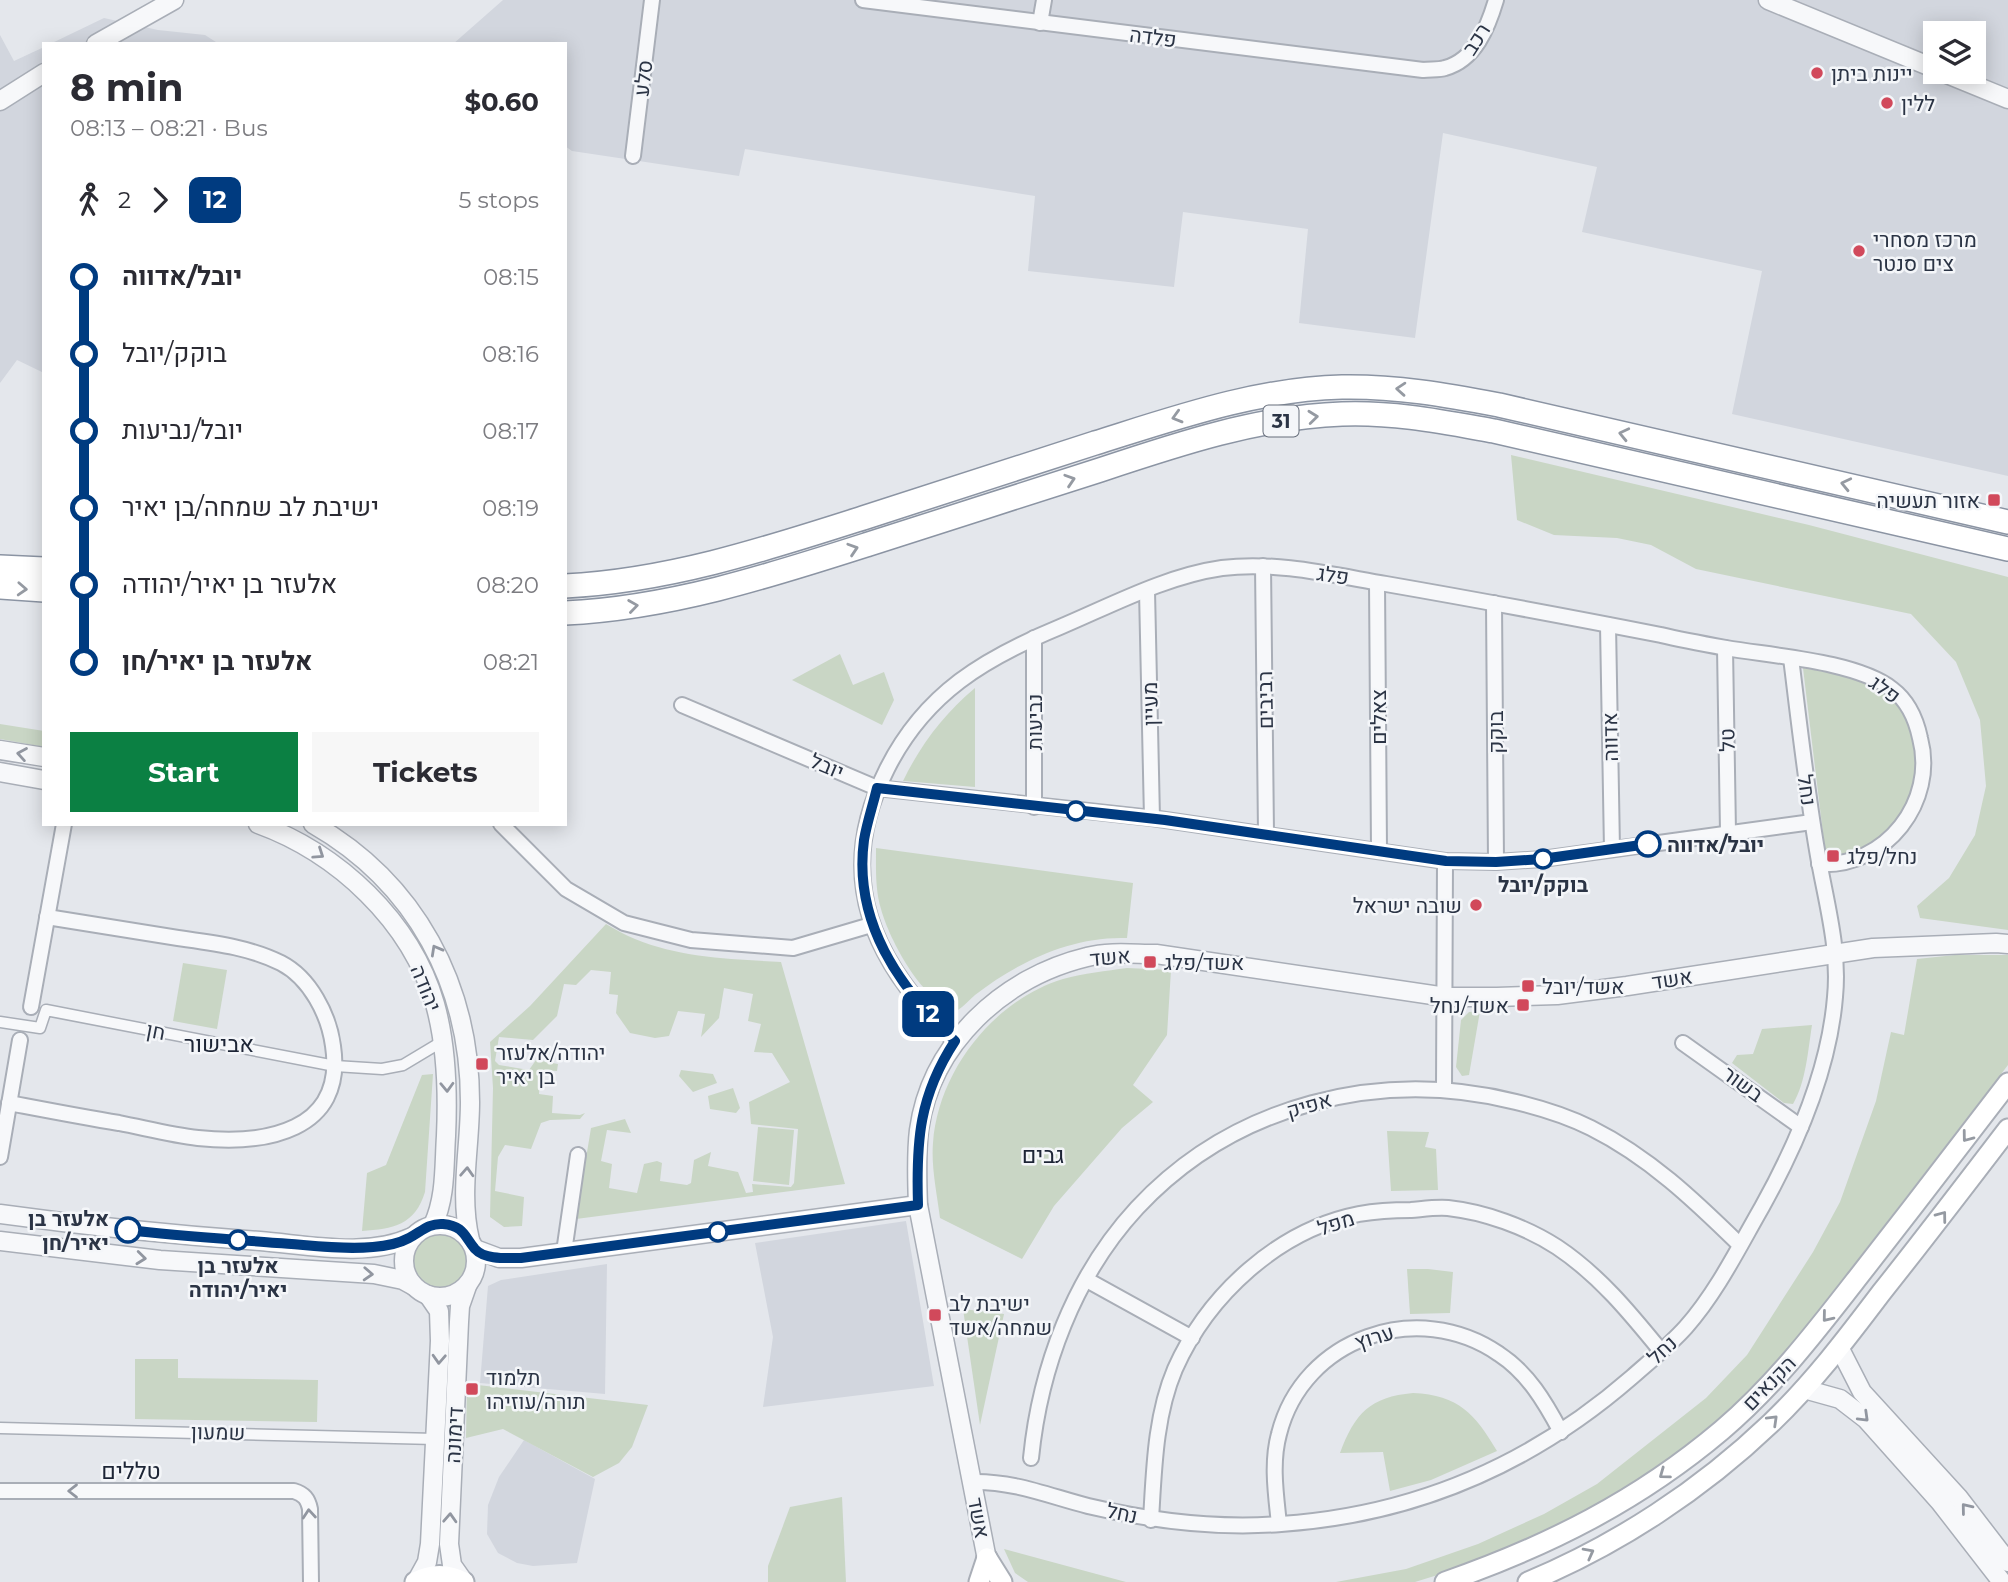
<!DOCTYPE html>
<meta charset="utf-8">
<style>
body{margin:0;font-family:Montserrat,Heebo,sans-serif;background:#f7f7f7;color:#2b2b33;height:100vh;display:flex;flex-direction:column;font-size:26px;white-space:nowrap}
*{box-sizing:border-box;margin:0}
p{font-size:23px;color:#7c7c81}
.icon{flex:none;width:38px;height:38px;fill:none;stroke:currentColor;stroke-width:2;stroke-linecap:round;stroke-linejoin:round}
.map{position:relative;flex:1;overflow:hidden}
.side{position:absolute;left:42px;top:42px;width:525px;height:784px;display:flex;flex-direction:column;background:#fff;border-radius:0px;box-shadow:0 4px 18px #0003}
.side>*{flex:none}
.badge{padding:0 14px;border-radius:10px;font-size:24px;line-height:46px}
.buttons{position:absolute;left:1923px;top:21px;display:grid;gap:14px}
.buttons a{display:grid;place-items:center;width:63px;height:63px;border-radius:0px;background:#fff;box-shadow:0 4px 18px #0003;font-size:35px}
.map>.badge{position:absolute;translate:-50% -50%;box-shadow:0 0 0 4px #fff}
.legs{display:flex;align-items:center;gap:10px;height:77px;padding:0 28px;font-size:23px}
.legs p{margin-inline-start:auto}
.headline{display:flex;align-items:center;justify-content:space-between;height:119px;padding:0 28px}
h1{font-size:38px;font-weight:700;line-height:52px}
.button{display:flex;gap:14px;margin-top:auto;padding:14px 28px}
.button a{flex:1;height:80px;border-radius:0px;background:#0b8043;color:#fff;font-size:28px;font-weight:700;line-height:80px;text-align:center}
.button a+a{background:#f7f7f7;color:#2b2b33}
ul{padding:0 28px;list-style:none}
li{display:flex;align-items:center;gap:24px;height:77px;font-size:26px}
li i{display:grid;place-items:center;width:10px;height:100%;margin:0 9px;background:currentColor}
li i::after{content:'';width:18px;height:18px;margin:-9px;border:5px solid;border-radius:50%;background:#fff}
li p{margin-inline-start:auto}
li:first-child i{background:linear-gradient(#0000 50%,currentColor 0)}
li:last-child i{background:linear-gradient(currentColor 50%,#0000 0)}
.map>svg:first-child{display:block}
.built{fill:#d2d6de;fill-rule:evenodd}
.green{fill:#c9d6c5}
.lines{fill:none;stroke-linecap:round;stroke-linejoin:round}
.pedestrian-casing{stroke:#a9aeb7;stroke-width:13}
.minor-casing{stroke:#a9aeb7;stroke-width:18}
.tertiary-casing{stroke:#a9aeb7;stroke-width:21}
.secondary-casing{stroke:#a9aeb7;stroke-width:23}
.trunk-casing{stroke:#8b94a3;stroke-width:26}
.pedestrian{stroke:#f7f8fa;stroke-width:10}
.minor{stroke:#f7f8fa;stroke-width:14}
.tertiary{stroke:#f7f8fa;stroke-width:18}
.secondary{stroke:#fff;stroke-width:19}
.trunk{stroke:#fff;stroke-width:23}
.oneway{stroke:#959aa2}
.oneway2{stroke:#9196a0}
.line-1-casing{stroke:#fff;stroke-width:16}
.line-1{stroke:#003b80;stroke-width:10}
.poi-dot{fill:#d1495b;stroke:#f4f6f9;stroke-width:2.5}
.stop-1-dot{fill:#fff;stroke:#003b80;stroke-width:3.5}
.labels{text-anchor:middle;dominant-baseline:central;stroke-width:5;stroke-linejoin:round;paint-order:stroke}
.shield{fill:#f4f6f9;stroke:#676e7b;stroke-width:2}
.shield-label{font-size:19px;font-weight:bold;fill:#2b3445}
.street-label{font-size:21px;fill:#2b3445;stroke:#f4f6f9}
.poi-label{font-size:21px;fill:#2b3445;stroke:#f4f6f9;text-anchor:start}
.stop-label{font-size:21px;font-weight:bold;fill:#2b3445;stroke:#f4f6f9}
.neighbourhood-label{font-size:23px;fill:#1d2536;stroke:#f4f6f9}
</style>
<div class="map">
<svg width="2008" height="1582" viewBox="0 0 2008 1582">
<rect width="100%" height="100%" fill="#e4e7ec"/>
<!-- built -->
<g class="built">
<path d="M503,0H2008V476L1732,414L1762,271L1582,232L1597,167L1443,133L1415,338L1299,323L1308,229L1183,212L1174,287L1028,271L1035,196L745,149L739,176L572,151L565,146V44H453ZM1936,33H1974V72H1936Z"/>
<path d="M104,18L158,30L205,35L219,44H50Z"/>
<path d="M0,35L14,61L44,47V373L17,360L0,383Z"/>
<path d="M906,1221L934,1386L763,1407L773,1337L755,1243Z"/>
<path d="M607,1264L605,1394L480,1383L488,1286L501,1280Z"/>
<path d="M524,1440L595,1479L577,1563L533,1566L517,1563L498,1553L487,1534L488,1505L499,1477Z"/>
</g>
<!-- green -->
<g class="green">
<path d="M1511,455L1809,525L2008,577V930L1920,918L1917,906L1949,878L1975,835L1986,786L1980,720L1956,662L1911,614L1696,569L1651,545L1617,538L1554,535L1517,520Z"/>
<path d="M840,654L853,685L884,672L894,700L882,725L792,680Z"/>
<path d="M1803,668C1834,674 1875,676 1897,703C1946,762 1900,855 1826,858Z"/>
<path d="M975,688V787L903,781C921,744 944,714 975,688Z"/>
<path d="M0,724L44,731V747L0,739Z"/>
<path d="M876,848L1133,883L1127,938C1071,936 1018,962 975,995C969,1000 964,1006 958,1010C924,1006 889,939 881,909C875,889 876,868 876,848Z"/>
<path d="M606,924C615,929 625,935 635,939C681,958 732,959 781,962L845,1184L576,1219L591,1128L625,1119L631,1133L607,1130L601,1161L612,1164L609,1188L637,1193L644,1164L657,1161L662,1163L660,1181L687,1185L691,1183L694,1160L711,1152L708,1166L738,1172L746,1193L753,1192L752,1184L791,1187L794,1183L798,1129L751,1124L749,1102L790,1082L772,1053L754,1052L761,1024L748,1021L753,994L724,988L719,1018L701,1037L705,1014L678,1011L669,1036L655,1038L630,1033L616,1013L618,995L609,994L611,972L591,970L576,985L564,984L557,1016L533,1040L499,1037L495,1061L499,1065L529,1070L536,1060L558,1064L557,1071L541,1070L539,1094L553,1096L552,1113L580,1115L585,1113L580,1119L550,1120L541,1123L531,1149L505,1145L498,1157L495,1191L524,1197L522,1226L504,1227L490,1217L493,1088L490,1042L530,1006Z"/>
<path d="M1955,955H2008V1065L1792,1345L1744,1400L1668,1464L1599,1509L1470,1565L1415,1582H1336L1406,1569L1478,1544L1544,1514L1597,1484L1706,1398L1747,1355L1813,1252L1840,1202L1876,1101L1891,1032L1904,1035L1917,959Z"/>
<path d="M183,963L227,970L217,1029L173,1021Z"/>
<path d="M1127,968L1171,970L1167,1035L1133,1085L1153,1102L1122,1128L1054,1206L1022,1259L940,1218C937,1194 931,1167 933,1143C938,1071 994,1000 1063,979C1084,973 1106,971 1127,968Z"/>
<path d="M1480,1011L1469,1075L1462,1076L1456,1067L1461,1020L1469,1012Z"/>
<path d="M1812,1025C1808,1050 1806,1082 1793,1104L1784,1103L1732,1063L1737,1055L1753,1054L1762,1029Z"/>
<path d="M681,1070L713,1074L717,1083L693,1092L679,1076Z"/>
<path d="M433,1074L425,1192C415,1225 393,1229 362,1231L367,1173L386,1165L422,1075Z"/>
<path d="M733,1088L740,1108L736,1113L710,1109L708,1096Z"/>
<path d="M758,1127L794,1130L789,1185L753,1181Z"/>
<path d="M1387,1131L1429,1132L1425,1147L1436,1149L1438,1190L1391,1191Z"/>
<circle cx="440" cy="1261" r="30"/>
<path d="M1407,1269H1428L1453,1272L1450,1313L1410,1314Z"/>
<path d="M963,1309L1004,1314L980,1425Z"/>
<path d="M135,1359H178V1378L318,1380L317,1422L135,1419Z"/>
<path d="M467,1384L478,1385L648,1405L632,1447L619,1463L593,1477L503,1429L466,1438Z"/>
<path d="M1413,1393C1459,1395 1475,1414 1497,1451L1431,1480L1390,1491L1383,1452L1340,1453C1355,1413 1370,1397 1413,1393Z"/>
<path d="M842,1497L846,1582H768V1566L790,1507Z"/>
<path d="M1004,1549L1126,1582H1028L1015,1573Z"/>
</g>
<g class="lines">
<defs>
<g id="pedestrian">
<path d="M0,1022L40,1028L46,1010L335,1066L382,1069L403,1065L443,1041"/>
<path d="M0,1428L435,1439"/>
</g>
<g id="minor">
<path d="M863,0L1423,70C1430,69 1439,70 1445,68C1475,60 1488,27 1496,0"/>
<path d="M1040,23L1044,0"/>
<path d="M633,156L652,0"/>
<path d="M1263,566L1266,833"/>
<path d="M1377,583L1379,850"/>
<path d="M1147,591L1152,818"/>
<path d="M1494,603L1496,862"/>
<path d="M1608,625L1612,849"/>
<path d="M1725,648L1728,832"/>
<path d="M682,705L877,788L1152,818L1445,861L1496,862L1542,859L1812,822"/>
<path d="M1034,807V638"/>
<path d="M501,824L566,889L624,923L691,940L793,948L871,925"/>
<path d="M31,1007L64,824"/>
<path d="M955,1041C874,964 832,878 887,769C925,693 985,658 1060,627C1112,605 1166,576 1222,568C1276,561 1333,575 1386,584C1478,600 1569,617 1661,635C1682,640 1704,644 1726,648C1772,656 1856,661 1892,689C1908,701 1916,719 1920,738C1937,801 1886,868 1819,864"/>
<path d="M1683,1043L1801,1127"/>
<path d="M1444,1089L1445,861"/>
<path d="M9,1103C46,1110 82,1117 119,1123C145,1128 171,1135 198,1138C264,1145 346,1132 333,1046C329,1015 310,978 281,963C249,947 213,943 178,938C135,931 91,924 47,917"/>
<path d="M0,1157L20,1040"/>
<path d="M564,1252L578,1155"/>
<path d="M1087,1280L1192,1338"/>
<path d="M1031,1458C1040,1368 1074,1276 1137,1208C1234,1104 1380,1068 1516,1102C1541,1108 1567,1116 1591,1128C1649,1157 1694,1200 1740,1245"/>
<path d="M972,1482C1014,1481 1049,1496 1088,1506C1152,1521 1216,1529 1281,1524C1414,1515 1531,1465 1632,1377C1650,1361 1670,1345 1686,1327C1717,1292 1739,1247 1762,1207C1797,1144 1829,1071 1835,997C1840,947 1825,899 1817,850C1806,786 1799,722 1791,658"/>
<path d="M0,1491H294C304,1494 308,1499 310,1509L311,1582"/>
<path d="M1151,1520C1154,1470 1155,1416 1175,1369C1208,1295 1278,1230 1359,1214C1376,1211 1394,1210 1411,1210C1423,1209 1436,1207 1448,1208C1485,1212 1526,1227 1557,1247C1599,1275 1630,1313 1661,1351"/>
<path d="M1279,1524C1276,1495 1271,1463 1279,1434C1303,1338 1418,1298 1499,1354C1528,1373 1545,1402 1561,1432"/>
</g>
<g id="tertiary">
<path d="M1768,0L1936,69"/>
<path d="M96,44L174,0"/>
<path d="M1942,72L2008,99"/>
<path d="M0,101L44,73"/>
<path d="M0,750L44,757"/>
<path d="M0,772L44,780"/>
<path d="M258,824C338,853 411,921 435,1004C447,1047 448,1092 446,1136C444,1166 446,1197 433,1225"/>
<path d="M313,824C416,883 470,985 470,1102C470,1148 459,1195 470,1240"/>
<path d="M0,1214C86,1226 173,1235 260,1241C309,1245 367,1258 412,1237"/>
<circle cx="440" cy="1261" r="36"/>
<path d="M0,1241L160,1260L374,1274L403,1280L414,1286"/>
<path d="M475,1249L499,1258H521L918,1205"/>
<path d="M1839,1347L1862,1392L1958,1497L2008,1562"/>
<path d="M1804,1389L1840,1399L1866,1419L1940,1502L2002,1582"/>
<path d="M989,1570L918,1205C917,1180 916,1155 919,1130C931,1043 1004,977 1087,957C1109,951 1134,954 1156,954L1446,997H1497L1557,995L1627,986L1873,948L1996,943L2008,944"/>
<path d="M416,1582L427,1562L430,1544L440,1341L439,1311L428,1295"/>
<path d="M464,1582L452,1565L449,1544L459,1322L460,1306L467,1286"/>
</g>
<g id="secondary">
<path d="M987,1558L1002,1582"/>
<path d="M415,1582C432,1573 447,1573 464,1582"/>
<path d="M979,1582L987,1558"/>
<path d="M1445,1582C1548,1546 1638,1501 1722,1430C1775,1385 1817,1330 1859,1276C1909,1212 1959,1147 2008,1083"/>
<path d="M1528,1582C1617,1545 1701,1490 1771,1423C1812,1384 1847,1338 1881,1293C1924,1239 1966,1184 2008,1129"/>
</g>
<g id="trunk">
<path d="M0,567L44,569"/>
<path d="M565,586C668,581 766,549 863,518C941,493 1018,468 1095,443C1175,418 1257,389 1342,387C1395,386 1447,395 1499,405L2008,522"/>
<path d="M0,587L44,590"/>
<path d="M565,613C670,608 769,576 869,544C946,519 1023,495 1100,470C1178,444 1259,417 1342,414C1394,412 1443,422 1494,431L2008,549"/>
</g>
</defs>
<!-- pedestrian casing -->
<use href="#pedestrian" class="pedestrian-casing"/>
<!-- minor casing -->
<use href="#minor" class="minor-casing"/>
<!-- tertiary casing -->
<use href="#tertiary" class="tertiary-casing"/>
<!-- secondary casing -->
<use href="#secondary" class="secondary-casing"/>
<!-- trunk casing -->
<use href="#trunk" class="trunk-casing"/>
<!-- pedestrian -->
<use href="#pedestrian" class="pedestrian"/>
<!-- minor -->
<use href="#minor" class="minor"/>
<!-- tertiary -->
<use href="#tertiary" class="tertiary"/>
<!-- secondary -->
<use href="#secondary" class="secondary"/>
<!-- trunk -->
<use href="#trunk" class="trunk"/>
</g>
<!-- one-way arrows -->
<defs><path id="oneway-chevron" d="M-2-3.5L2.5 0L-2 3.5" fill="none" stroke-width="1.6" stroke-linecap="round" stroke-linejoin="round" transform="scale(1.75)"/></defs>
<g class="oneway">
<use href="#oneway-chevron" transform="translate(1401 389) rotate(-176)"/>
<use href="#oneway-chevron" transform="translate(1177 417) rotate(164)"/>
<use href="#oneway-chevron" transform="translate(1313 417) rotate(-6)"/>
<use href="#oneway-chevron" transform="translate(1624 434) rotate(-167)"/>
<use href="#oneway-chevron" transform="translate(1070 480) rotate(-18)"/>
<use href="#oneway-chevron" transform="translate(1846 484) rotate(-167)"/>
<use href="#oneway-chevron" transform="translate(853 549) rotate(-18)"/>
<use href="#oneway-chevron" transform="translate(22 589) rotate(3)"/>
<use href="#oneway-chevron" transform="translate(633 606) rotate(-8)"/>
<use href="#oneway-chevron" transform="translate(1967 1137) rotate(127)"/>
<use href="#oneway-chevron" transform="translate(1942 1216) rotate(-53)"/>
<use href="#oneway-chevron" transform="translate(1827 1317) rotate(129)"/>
<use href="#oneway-chevron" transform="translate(1773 1420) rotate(-44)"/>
<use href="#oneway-chevron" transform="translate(1664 1474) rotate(144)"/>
<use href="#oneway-chevron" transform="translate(1589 1553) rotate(-28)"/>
</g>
<g class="oneway2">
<use href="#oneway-chevron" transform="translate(22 754) rotate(-170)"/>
<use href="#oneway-chevron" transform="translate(319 854) rotate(34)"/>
<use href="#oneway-chevron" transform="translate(436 950) rotate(-119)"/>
<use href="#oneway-chevron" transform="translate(447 1087) rotate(88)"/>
<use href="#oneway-chevron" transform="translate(467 1172) rotate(-87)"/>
<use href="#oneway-chevron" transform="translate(141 1258) rotate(6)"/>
<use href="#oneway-chevron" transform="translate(368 1274) rotate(3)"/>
<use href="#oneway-chevron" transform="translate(439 1359) rotate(93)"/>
<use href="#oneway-chevron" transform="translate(1864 1417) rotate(44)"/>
<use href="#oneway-chevron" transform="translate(73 1491) rotate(180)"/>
<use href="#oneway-chevron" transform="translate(1966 1508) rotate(-129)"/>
<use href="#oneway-chevron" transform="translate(309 1514) rotate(-95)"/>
<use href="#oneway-chevron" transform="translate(450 1518) rotate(-87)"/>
</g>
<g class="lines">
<defs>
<path id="line-1" d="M128,1230C178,1236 228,1239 277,1243C309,1245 342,1250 373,1247C386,1246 398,1244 409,1238C421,1232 428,1223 443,1224C464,1226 464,1236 475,1249C485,1260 507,1258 521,1258L918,1205C916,1141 919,1096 955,1041C899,987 853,922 864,840C867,822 873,805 877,788L1165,820L1446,861L1496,862L1542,859L1648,844"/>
</defs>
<!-- line-1 casing -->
<use href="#line-1" class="line-1-casing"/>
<!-- line-1 -->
<use href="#line-1" class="line-1"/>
</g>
<!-- markers -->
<g class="poi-dot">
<circle cx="1817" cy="73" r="7"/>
<circle cx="1887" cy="103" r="7"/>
<circle cx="1859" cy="251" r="7"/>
<rect x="1987" y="493" width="14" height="14" rx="3.5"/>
<rect x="1826" y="849" width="14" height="14" rx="3.5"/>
<circle cx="1476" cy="905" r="7"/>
<rect x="1143" y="955" width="14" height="14" rx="3.5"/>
<rect x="1521" y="979" width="14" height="14" rx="3.5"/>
<rect x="1516" y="998" width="14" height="14" rx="3.5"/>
<rect x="475" y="1057" width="14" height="14" rx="3.5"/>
<rect x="928" y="1308" width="14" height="14" rx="3.5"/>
<rect x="465" y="1382" width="14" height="14" rx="3.5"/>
</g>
<g class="stop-1-dot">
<circle cx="1076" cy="811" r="9"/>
<circle cx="1648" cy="844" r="12"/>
<circle cx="1543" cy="859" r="9"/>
<circle cx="128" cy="1230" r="12"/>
<circle cx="718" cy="1232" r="9"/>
<circle cx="238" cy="1240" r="9"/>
</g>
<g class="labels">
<!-- shield labels -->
<rect class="shield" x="1263.5" y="405.5" width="35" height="31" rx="5"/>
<g class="shield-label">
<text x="1281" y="421">31</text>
</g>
<!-- street labels -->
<g class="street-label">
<text transform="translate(1153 37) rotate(7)">פלדה</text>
<text transform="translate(1476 39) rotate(-57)">רכב</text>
<text transform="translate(643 78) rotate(-83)">סלע</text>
<text transform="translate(1333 575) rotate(9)">פלג</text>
<text transform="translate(1885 689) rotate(36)">פלג</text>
<text transform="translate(1265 700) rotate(-91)">רביבים</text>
<text transform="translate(1150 704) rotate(-91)">מעיין</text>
<text transform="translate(1378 717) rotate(-90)">צאלים</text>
<text transform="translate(1034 722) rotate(-90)">נביעות</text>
<text transform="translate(1495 732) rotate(-90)">בוקק</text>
<text transform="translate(1610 737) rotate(-91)">אדווה</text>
<text transform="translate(1727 740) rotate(-91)">טל</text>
<text transform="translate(827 766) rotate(23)">יובל</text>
<text transform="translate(1807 790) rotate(82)">נחל</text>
<text transform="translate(1110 957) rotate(-5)">אשד</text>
<text transform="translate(1672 979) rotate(-9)">אשד</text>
<text transform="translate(426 988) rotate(68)">יהודה</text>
<text transform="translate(156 1031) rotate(11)">חן</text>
<text transform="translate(1743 1084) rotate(36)">בשור</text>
<text transform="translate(1309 1105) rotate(-16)">אפיק</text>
<text transform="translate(1336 1223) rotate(-18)">מפל</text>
<text transform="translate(1374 1337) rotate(-17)">ערוץ</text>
<text transform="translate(1662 1350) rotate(-43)">נחל</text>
<text transform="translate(1769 1383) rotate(-46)">הקנאים</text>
<text transform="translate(218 1432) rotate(1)">שמעון</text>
<text transform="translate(454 1435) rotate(-87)">דימונה</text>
<text transform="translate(1122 1513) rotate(12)">נחל</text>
<text transform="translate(979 1518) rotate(79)">אשד</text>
</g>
<!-- poi labels -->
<g class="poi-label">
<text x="1831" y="73">יינות ביתן</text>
<text x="1901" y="103">ללין</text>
<text x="1873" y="239">מרכז מסחרי<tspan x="1873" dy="24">צים סנטר</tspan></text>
<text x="1980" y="500" text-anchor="end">אזור תעשיה</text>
<text x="1847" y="856">נחל/פלג</text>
<text x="1462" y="905" text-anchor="end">שובה ישראל</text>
<text x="1164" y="962">אשד/פלג</text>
<text x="1542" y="986">אשד/יובל</text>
<text x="1509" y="1005" text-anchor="end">אשד/נחל</text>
<text x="496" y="1052">יהודה/אלעזר<tspan x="496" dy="24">בן יאיר</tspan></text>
<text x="949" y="1303">ישיבת לב<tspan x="949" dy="24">שמחה/אשד</tspan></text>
<text x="486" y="1377">תלמוד<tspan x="486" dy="24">תורה/עוזיהו</tspan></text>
</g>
<!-- stop labels -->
<g class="stop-label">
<text x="1667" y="844" text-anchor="start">יובל/אדווה</text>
<text x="1543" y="884">בוקק/יובל</text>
<text x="109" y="1218" text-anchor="end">אלעזר בן<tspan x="109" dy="24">יאיר/חן</tspan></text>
<text x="238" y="1265">אלעזר בן<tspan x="238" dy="24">יאיר/יהודה</tspan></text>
</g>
<!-- neighbourhood labels -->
<g class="neighbourhood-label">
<text x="219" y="1044">אבישור</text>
<text x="1043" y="1155">גבים</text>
<text x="131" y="1471">טללים</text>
</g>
</g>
</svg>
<div class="buttons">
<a><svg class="icon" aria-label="layers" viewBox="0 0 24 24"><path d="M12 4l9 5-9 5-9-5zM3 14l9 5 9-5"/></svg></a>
</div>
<b class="badge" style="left:928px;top:1014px;background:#003b80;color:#fff">12</b>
<section class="side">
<div class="headline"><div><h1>8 min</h1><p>08:13 – 08:21 · Bus</p></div><b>$0.60</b></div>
<div class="legs"><svg class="icon" aria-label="walk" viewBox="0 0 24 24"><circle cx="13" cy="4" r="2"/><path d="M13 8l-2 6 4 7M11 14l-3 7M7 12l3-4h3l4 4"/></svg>2<svg class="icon" aria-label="forward" viewBox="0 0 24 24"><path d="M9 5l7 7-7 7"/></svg><b class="badge" style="background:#003b80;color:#fff">12</b><p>5 stops</p></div>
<ul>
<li><i style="color:#003b80"></i><b>יובל/אדווה</b><p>08:15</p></li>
<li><i style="color:#003b80"></i><span>בוקק/יובל</span><p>08:16</p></li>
<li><i style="color:#003b80"></i><span>יובל/נביעות</span><p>08:17</p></li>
<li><i style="color:#003b80"></i><span>ישיבת לב שמחה/בן יאיר</span><p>08:19</p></li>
<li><i style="color:#003b80"></i><span>אלעזר בן יאיר/יהודה</span><p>08:20</p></li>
<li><i style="color:#003b80"></i><b>אלעזר בן יאיר/חן</b><p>08:21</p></li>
</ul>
<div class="button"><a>Start</a><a>Tickets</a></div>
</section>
</div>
